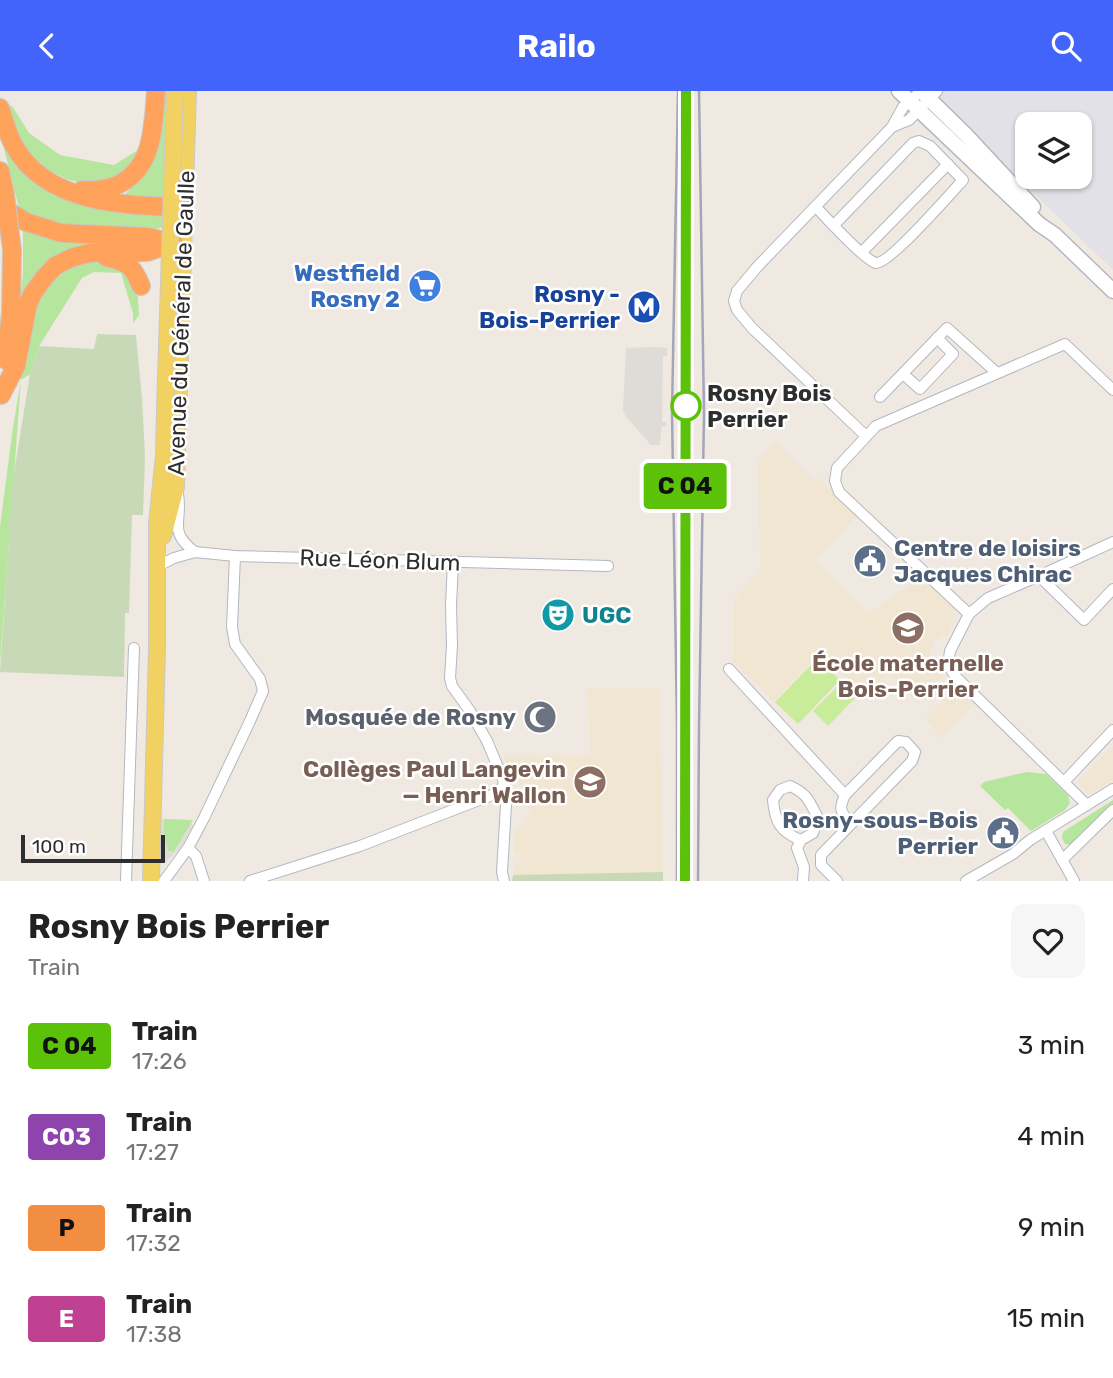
<!DOCTYPE html>
<meta charset="utf-8">
<style>
body{margin:0;font-family:Rubik,sans-serif;background:#f6f6f6;color:#222;height:100vh;display:flex;flex-direction:column;font-size:26px;white-space:nowrap}
*{box-sizing:border-box;margin:0}
p{font-size:23px;color:#767676}
.icon{flex:none;width:38px;height:38px;fill:none;stroke:currentColor;stroke-width:2;stroke-linecap:round;stroke-linejoin:round}
.map{position:relative;height:790px;overflow:hidden}
.side{display:flex;flex-direction:column;background:#fff;flex:1}
.side>*{flex:none}
.badge{padding:0 14px;border-radius:5px;font-size:24px;line-height:46px}
.fabs{position:absolute;left:1015px;top:21px;display:grid;gap:14px}
.fabs a{display:grid;place-items:center;width:77px;height:77px;border-radius:14px;background:#fff;box-shadow:0 2px 5px #0004;font-size:35px}
.scale{position:absolute;left:21px;bottom:18px;width:144px;box-sizing:border-box;padding-left:7px;border:4px solid #2e2e2e;border-top:0;font-size:19px;line-height:24px;white-space:nowrap;color:#2e2e2e;-webkit-text-stroke:5px #fff;paint-order:stroke}
.map>.badge{position:absolute;translate:-50% -50%;box-shadow:0 0 0 4px #fff}
.round{display:grid;place-items:center;flex:none;width:74px;height:74px;border-radius:14px;background:#f6f6f6}
.summary{display:flex;align-items:center;justify-content:space-between;height:119px;padding:0 28px}
h1{font-size:33px;font-weight:700;line-height:52px}
ul{padding:0;list-style:none}
li{display:flex;align-items:center;gap:21px;height:91px;padding:0 28px}
li div{flex:1}
li b{display:block;font-size:26px}
li em{font-style:normal}
li .badge{min-width:77px;font-weight:700;text-align:center}
header{display:flex;justify-content:space-between;align-items:center;height:91px;padding:0 28px;background:#4264fb;color:#fff;font-size:32px;font-weight:700}
.map>svg:first-child{display:block}
.industrial{fill:#e3e1e8;fill-rule:evenodd}
.education{fill:#f0e6d1}
.green{fill:#b6e59e}
.cemetery{fill:#c8d9b8}
.pitch{fill:#c9ec9a}
.plaza{fill:#dfdcd8}
.lines{fill:none;stroke-linecap:round;stroke-linejoin:round}
.street-casing{stroke:#b4b7c1;stroke-width:12}
.secondary-casing{stroke:#b4b7c1;stroke-width:17}
.primary-casing{stroke:#c9c9c9;stroke-width:18}
.highway-casing{stroke:#c9c9c9;stroke-width:20}
.street{stroke:#fff;stroke-width:10}
.secondary{stroke:#fff;stroke-width:14}
.primary{stroke:#f2d163;stroke-width:16}
.highway{stroke:#ffa35c;stroke-width:18}
.rail{stroke:#a3a6b8;stroke-width:2.5}
.primary-bridge-casing{stroke:#c9c9c9;stroke-width:18;stroke-linecap:butt}
.highway-bridge-casing{stroke:#c9c9c9;stroke-width:20;stroke-linecap:butt}
.primary-bridge{stroke:#f2d163;stroke-width:16}
.highway-bridge{stroke:#ffa35c;stroke-width:18}
.line-casing{stroke:#fff;stroke-width:16}
.line{stroke:#5bc109;stroke-width:10}
.stop-dot{fill:#fff;stroke:#5bc109;stroke-width:3.5}
.labels{text-anchor:middle;dominant-baseline:central;stroke-width:5;stroke-linejoin:round;paint-order:stroke}
.shop-label{font-size:23px;font-weight:bold;fill:#366cbe;stroke:#fff;text-anchor:end}
.transit-label{font-size:23px;font-weight:bold;fill:#164399;stroke:#fff;text-anchor:end}
.street-label{font-size:23px;fill:#2e2e2e;stroke:#fff}
.stop-label{font-size:23px;font-weight:bold;fill:#2e2e2e;stroke:#fff;text-anchor:start}
.service-label{font-size:23px;font-weight:bold;fill:#4e5e75;stroke:#fff;text-anchor:start}
.culture-label{font-size:23px;font-weight:bold;fill:#0d838f;stroke:#fff;text-anchor:start}
.education-label{font-size:23px;font-weight:bold;fill:#785e54;stroke:#fff}
.worship-label{font-size:23px;font-weight:bold;fill:#5b616d;stroke:#fff;text-anchor:end}
</style>
<header><svg class="icon" aria-label="back" viewBox="0 0 24 24"><path d="M15 5l-7 7 7 7"/></svg>Railo<svg class="icon" aria-label="search" viewBox="0 0 24 24"><circle cx="10" cy="10" r="6"/><path d="M15 15l6 6"/></svg></header>
<div class="map">
<svg width="1113" height="790" viewBox="0 0 1113 790">
<rect width="100%" height="100%" fill="#efe9e1"/>
<!-- industrial -->
<path class="industrial" d="M928,0H1113V179ZM1027,33H1080V86H1027Z"/>
<!-- education -->
<g class="education">
<path d="M775,351L814,390L818,387L857,425L814,470L869,523L921,485L953,518L954,524L948,545L941,544L939,549L935,547L928,568L940,572L938,579L944,584L931,597L925,592L911,606L887,583L865,605L820,561L774,610L733,570V509L760,480L758,370Z"/>
<path d="M956,596L973,613L941,647L926,628Z"/>
<path d="M587,597H659L663,781L513,784V775L522,768V763H514L515,741L525,732L523,730L532,720L523,712L530,703L520,693L521,692L511,684L503,664L591,665Z"/>
<path d="M1113,655V690L1095,700L1088,702L1079,692V690Z"/>
</g>
<!-- green -->
<g class="green">
<path d="M161,0H168L163,108L123,105L142,87L153,70Z"/>
<path d="M12,15L29,42L60,64L114,74L141,57L124,83L93,94L69,89L50,80L30,63L17,42L7,16Z"/>
<path d="M0,42L39,91L163,122V136L151,140L65,135L20,121Z"/>
<path d="M23,137L56,148L91,153L78,157L19,220L23,182Z"/>
<path d="M94,171L124,174L137,194L139,224L133,232V222L121,182L94,181L82,187L39,255L30,283L21,289L0,572V436L13,336L21,289L18,280L41,200L53,187L79,172Z"/>
<path d="M1027,681L1046,683L1068,704L1070,712L1065,719L1031,740L1008,717L1005,719L980,695L984,691Z"/>
<path d="M1113,709V715L1075,755L1065,753L1062,747L1063,741Z"/>
<path d="M164,728L193,729L174,761L167,760L163,737Z"/>
</g>
<!-- cemetery -->
<g class="cemetery">
<path d="M97,243L136,244L142,307L145,366L143,424H132L129,522H125L124,586L0,581L13,388L30,283L39,255L94,258Z"/>
<path d="M663,781V790H512L513,784Z"/>
</g>
<!-- pitch -->
<g class="pitch">
<path d="M818,567L840,589L798,633L775,611Z"/>
<path d="M842,591L857,605L828,635L813,620Z"/>
</g>
<!-- plaza -->
<g class="plaza">
<path d="M657,256L667,257V265H663L662,331H666V335H662L660,354H651L627,327L623,319L626,257Z"/>
<path d="M164,727L163,737L168,760L175,761L191,732L193,735L180,757L165,772L161,771L160,765L161,729Z"/>
</g>
<g class="lines">
<defs>
<g id="street">
<path d="M892,36L909,29L937,0"/>
<path d="M816,116C825,126 866,170 876,172C889,173 952,101 963,89L930,55L919,50L913,52L834,134"/>
<path d="M862,161L948,73"/>
<path d="M903,283L920,298L953,263L937,247"/>
<path d="M880,306L947,237L997,282"/>
<path d="M866,345L752,237L737,219L734,210L737,200L757,176L892,36L903,16L921,0"/>
<path d="M178,403C183,431 167,440 195,461"/>
<path d="M453,472L451,514L452,555L450,587L452,595L470,620L487,650L503,688L506,714L502,781L504,790"/>
<path d="M156,476L174,467L195,461L235,465L608,475"/>
<path d="M1039,485L1084,529L1113,498"/>
<path d="M969,523L988,507L1039,485L1113,451"/>
<path d="M729,578L845,704"/>
<path d="M1064,691L1113,639"/>
<path d="M1087,714L955,585L948,574L950,560L969,523L839,401L835,390L837,377L876,335L1065,253L1113,299"/>
<path d="M1046,740L1074,790"/>
<path d="M801,749C780,741 775,731 773,709L780,699L790,695C808,703 809,710 818,727L813,742L801,749L797,757L804,776L803,790"/>
<path d="M188,757L196,765L204,790"/>
<path d="M1062,769L1113,719"/>
<path d="M126,790L134,557"/>
<path d="M164,790L188,757L204,727L250,630L263,600L260,588L235,553L232,536L235,465"/>
<path d="M250,790L360,755L492,704L505,695"/>
<path d="M837,790L821,774V764L912,670L915,661L906,651L898,650L845,704C838,719 841,721 851,733"/>
<path d="M966,790L1013,763L1030,749L1113,698"/>
</g>
<g id="secondary">
<path d="M899,0L1039,133L1055,144L1113,200"/>
<path d="M921,0L965,43L1033,116"/>
</g>
<g id="primary">
<path d="M163,445L176,396L188,0"/>
<path d="M151,790L157,557V433L164,364L165,319"/>
</g>
<g id="highway">
<path d="M0,17C4,29 7,41 13,53C45,113 125,115 184,116"/>
<path d="M0,80L5,103"/>
<path d="M82,99C94,100 104,99 115,95C154,79 153,36 156,0"/>
<path d="M0,115L26,131L61,142L148,146L172,152"/>
<path d="M106,166C128,171 133,175 141,195"/>
<path d="M6,269L11,221L12,159"/>
<path d="M1,304L16,275L28,213L33,202L44,187L55,175L71,167L89,162L147,161L174,152"/>
</g>
</defs>
<!-- street casing -->
<use href="#street" class="street-casing"/>
<!-- secondary casing -->
<use href="#secondary" class="secondary-casing"/>
<!-- primary casing -->
<use href="#primary" class="primary-casing"/>
<!-- highway casing -->
<use href="#highway" class="highway-casing"/>
<!-- street -->
<use href="#street" class="street"/>
<!-- secondary -->
<use href="#secondary" class="secondary"/>
<!-- primary -->
<use href="#primary" class="primary"/>
<!-- highway -->
<use href="#highway" class="highway"/>
<!-- rail -->
<g class="rail">
<path d="M685,538L686,129"/>
<path d="M677,790V635L672,321L678,0"/>
<path d="M698,790L699,636L704,323L699,0"/>
</g>
<defs>
<path id="primary-bridge" d="M165,319L175,0"/>
<path id="highway-bridge" d="M5,103L12,159"/>
</defs>
<!-- primary-bridge casing -->
<use href="#primary-bridge" class="primary-bridge-casing"/>
<!-- highway-bridge casing -->
<use href="#highway-bridge" class="highway-bridge-casing"/>
<!-- primary-bridge -->
<use href="#primary-bridge" class="primary-bridge"/>
<!-- highway-bridge -->
<use href="#highway-bridge" class="highway-bridge"/>
</g>
<g class="lines">
<defs>
<path id="line" d="M685,790L686,0"/>
</defs>
<!-- line casing -->
<use href="#line" class="line-casing"/>
<!-- line -->
<use href="#line" class="line"/>
</g>
<!-- icons -->
<defs>
<symbol id="supermarket-disc" viewBox="-11 -11 22 22"><circle r="9.5" fill="#3f7fe0" stroke="#fff"/><path d="M-6-5.5h2.5l.6 2H6L4.5 2H-2.5L-4.4-4H-6ZM-1.5 3.2a1.3 1.3 0 1 0 .1 0ZM3 3.2a1.3 1.3 0 1 0 .1 0Z" fill="#fff"/></symbol>
<symbol id="metro-disc" viewBox="-11 -11 22 22"><circle r="9.5" fill="#1a4fb4" stroke="#fff"/><path d="M-5.5 5V-5H-3L0 0L3-5H5.5V5H3V-.5L0 4L-3-.5V5Z" fill="#fff"/></symbol>
<symbol id="civic-disc" viewBox="-11 -11 22 22"><circle r="9.5" fill="#5c6f8a" stroke="#fff"/><path d="M-.6-6.5H3V-4.5H.6V-3L4-1V1h2V6H-6V1h2V-1L-.6-3ZM-1.2 2.5V6h2.4V2.5Z" fill="#fff"/></symbol>
<symbol id="theatre-disc" viewBox="-11 -11 22 22"><circle r="9.5" fill="#0f9aa8" stroke="#fff"/><path d="M-5-5.5Q0-4 5-5.5V0Q5 5 0 6Q-5 5-5 0ZM-3.3-2.5H-1v1.5H-3.3ZM1-2.5H3.3v1.5H1ZM-2.8 1Q0 5.5 2.8 1Z" fill="#fff"/></symbol>
<symbol id="school-disc" viewBox="-11 -11 22 22"><circle r="9.5" fill="#8d6e63" stroke="#fff"/><path d="M0-5L7-2L0 1L-7-2ZM-4 1L0 2.5L4 1V4Q0 6-4 4Z" fill="#fff"/></symbol>
<symbol id="mosque-disc" viewBox="-11 -11 22 22"><circle r="9.5" fill="#6b7280" stroke="#fff"/><path d="M3.5-4.9A6 6 0 1 0 3.5 4.9A5 5 0 1 1 3.5-4.9Z" fill="#fff"/></symbol>
</defs>
<g fill-rule="evenodd">
<use href="#supermarket-disc" x="406" y="176" width="38" height="38"/>
<use href="#metro-disc" x="625" y="197" width="38" height="38"/>
<use href="#civic-disc" x="851" y="451" width="38" height="38"/>
<use href="#theatre-disc" x="539" y="505" width="38" height="38"/>
<use href="#school-disc" x="889" y="518" width="38" height="38"/>
<use href="#mosque-disc" x="521" y="607" width="38" height="38"/>
<use href="#school-disc" x="571" y="672" width="38" height="38"/>
<use href="#civic-disc" x="984" y="723" width="38" height="38"/>
</g>
<!-- markers -->
<circle class="stop-dot" cx="686" cy="315" r="14"/>
<g class="labels">
<!-- shop labels -->
<g class="shop-label">
<text x="400" y="182">Westfield<tspan x="400" dy="26">Rosny 2</tspan></text>
</g>
<!-- transit labels -->
<g class="transit-label">
<text x="620" y="203">Rosny -<tspan x="620" dy="26">Bois-Perrier</tspan></text>
</g>
<!-- street labels -->
<g class="street-label">
<text transform="translate(181 232) rotate(-88)">Avenue du Général de Gaulle</text>
<text transform="translate(380 469) rotate(2)">Rue Léon Blum</text>
</g>
<!-- stop labels -->
<g class="stop-label">
<text x="707" y="302">Rosny Bois<tspan x="707" dy="26">Perrier</tspan></text>
</g>
<!-- service labels -->
<g class="service-label">
<text x="894" y="457">Centre de loisirs<tspan x="894" dy="26">Jacques Chirac</tspan></text>
<text x="978" y="729" text-anchor="end">Rosny-sous-Bois<tspan x="978" dy="26">Perrier</tspan></text>
</g>
<!-- culture labels -->
<g class="culture-label">
<text x="582" y="524">UGC</text>
</g>
<!-- education labels -->
<g class="education-label">
<text x="908" y="572">École maternelle<tspan x="908" dy="26">Bois-Perrier</tspan></text>
<text x="566" y="678" text-anchor="end">Collèges Paul Langevin<tspan x="566" dy="26">— Henri Wallon</tspan></text>
</g>
<!-- worship labels -->
<g class="worship-label">
<text x="516" y="626">Mosquée de Rosny</text>
</g>
</g>
</svg>
<div class="fabs">
<a><svg class="icon" aria-label="layers" viewBox="0 0 24 24"><path d="M12 4l9 5-9 5-9-5zM3 14l9 5 9-5"/></svg></a>
</div>
<div class="scale">100 m</div>
<b class="badge" style="left:685px;top:395px;background:#5bc109;color:#111">C 04</b>
</div>
<section class="side">
<div class="summary"><div><h1>Rosny Bois Perrier</h1><p>Train</p></div><a class="round"><svg class="icon" aria-label="heart" viewBox="0 0 24 24"><path d="M12 20l-8-8c-3-5 5-10 8-4 3-6 11-1 8 4z"/></svg></a></div>
<ul>
<li><span class="badge" style="background:#5bc109;color:#111">C 04</span><div><b>Train</b><p>17:26</p></div><em>3 min</em></li>
<li><span class="badge" style="background:#8e44ad;color:#fff">C03</span><div><b>Train</b><p>17:27</p></div><em>4 min</em></li>
<li><span class="badge" style="background:#f28e42;color:#111">P</span><div><b>Train</b><p>17:32</p></div><em>9 min</em></li>
<li><span class="badge" style="background:#c04191;color:#fff">E</span><div><b>Train</b><p>17:38</p></div><em>15 min</em></li>
</ul>
</section>
